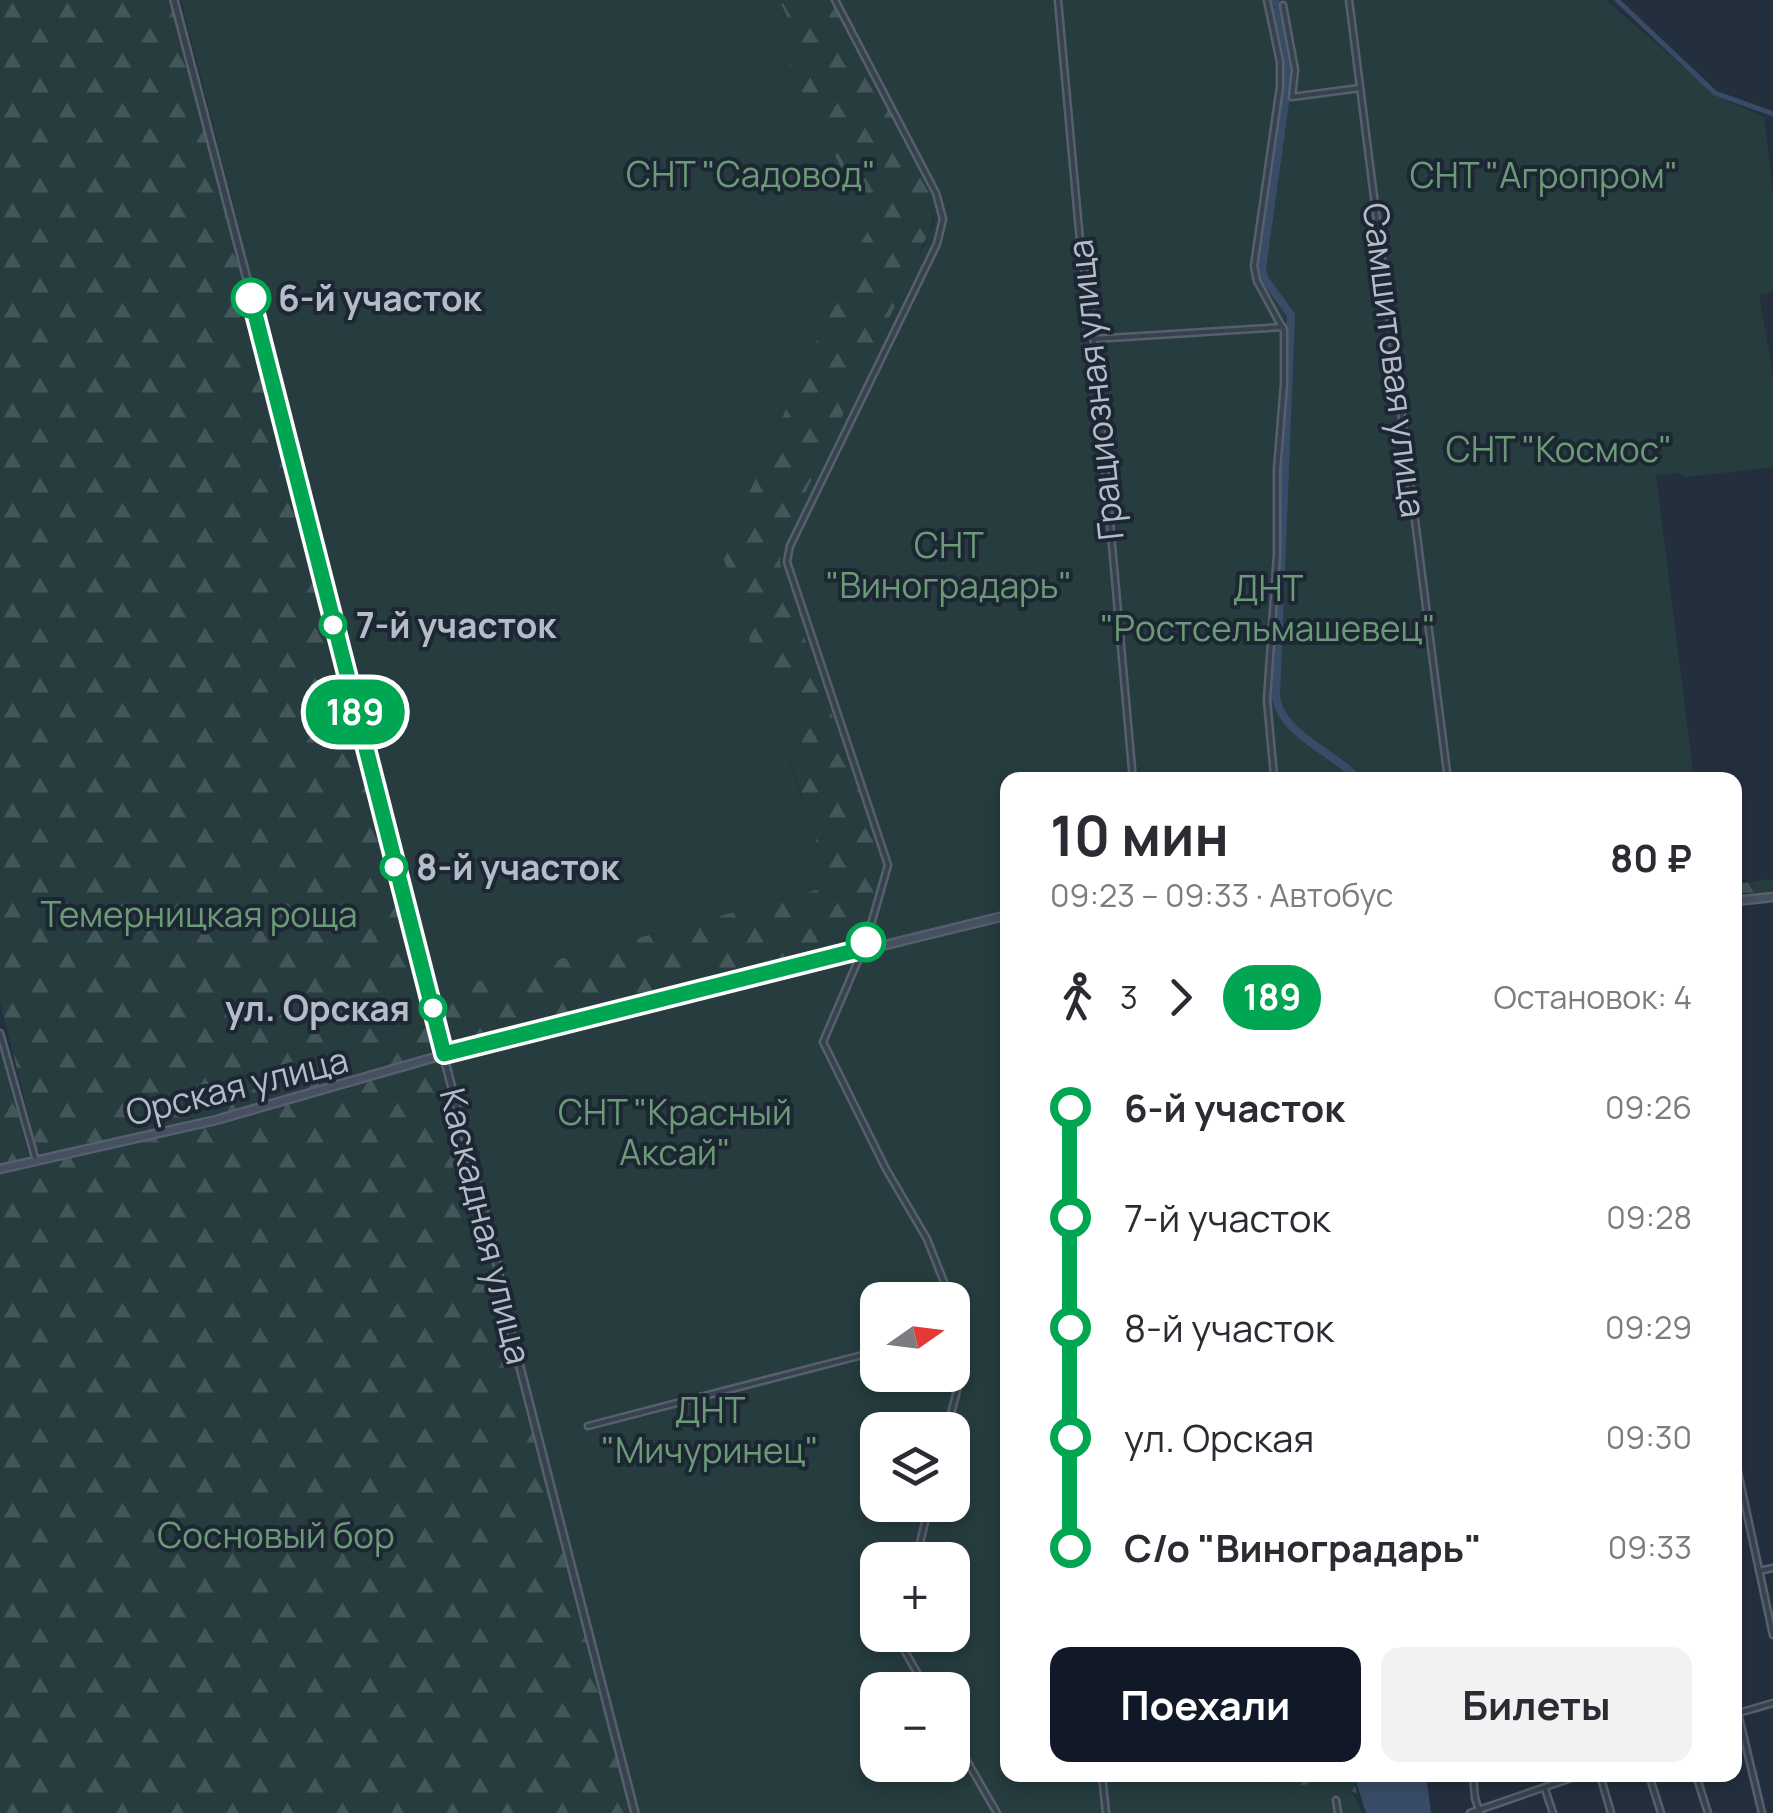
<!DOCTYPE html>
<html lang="ru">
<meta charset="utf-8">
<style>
body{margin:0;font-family:Manrope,sans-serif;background:#f2f2f3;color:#2b2b33;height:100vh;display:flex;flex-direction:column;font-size:38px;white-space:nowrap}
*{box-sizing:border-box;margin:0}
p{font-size:32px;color:#7c7c81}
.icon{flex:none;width:55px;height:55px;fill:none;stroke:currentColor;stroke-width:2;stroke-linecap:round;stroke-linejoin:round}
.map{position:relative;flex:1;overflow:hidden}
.sheet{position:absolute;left:1000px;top:772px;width:742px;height:1010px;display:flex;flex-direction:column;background:#fff;border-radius:20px;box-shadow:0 5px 15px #0003}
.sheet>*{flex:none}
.badge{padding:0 20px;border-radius:32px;font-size:35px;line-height:65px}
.needle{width:65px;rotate:76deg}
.buttons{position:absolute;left:860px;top:1282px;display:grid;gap:20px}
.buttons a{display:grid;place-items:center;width:110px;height:110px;border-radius:20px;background:#fff;box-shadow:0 5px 15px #0003;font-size:50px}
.map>.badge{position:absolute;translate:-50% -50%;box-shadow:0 0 0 5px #fff}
.legs{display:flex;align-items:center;gap:15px;height:110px;padding:0 50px;font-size:32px}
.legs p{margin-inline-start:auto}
.headline{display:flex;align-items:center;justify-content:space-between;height:170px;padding:0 50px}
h1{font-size:55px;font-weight:700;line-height:75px}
.cta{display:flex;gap:20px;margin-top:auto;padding:20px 50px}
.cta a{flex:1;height:115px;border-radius:20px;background:#111827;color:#fff;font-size:40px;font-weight:700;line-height:115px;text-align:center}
.cta a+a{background:#f2f2f3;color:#2b2b33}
ul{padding:0 50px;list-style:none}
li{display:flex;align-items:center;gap:35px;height:110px;font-size:38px}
li i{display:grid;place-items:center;width:15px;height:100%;margin:0 12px;background:currentColor}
li i::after{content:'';width:25px;height:25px;margin:-12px;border:8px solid;border-radius:50%;background:#fff}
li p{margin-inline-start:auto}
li:first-child i{background:linear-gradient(#0000 50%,currentColor 0)}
li:last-child i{background:linear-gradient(currentColor 50%,#0000 0)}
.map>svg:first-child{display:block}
.forest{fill:url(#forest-firs)}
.garden{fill:#263c3f;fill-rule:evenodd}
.water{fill:#394c67}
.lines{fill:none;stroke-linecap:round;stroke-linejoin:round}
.canal{stroke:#394c67;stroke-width:5}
.river{stroke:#394c67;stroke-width:8}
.minor-casing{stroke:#565f6c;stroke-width:9}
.tertiary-casing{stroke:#565f6c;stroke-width:10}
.secondary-casing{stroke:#565f6c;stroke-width:11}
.minor{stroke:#38414e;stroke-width:4}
.tertiary{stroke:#38414e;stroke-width:5}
.secondary{stroke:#465061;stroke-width:6}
.line-1-casing{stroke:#fff;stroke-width:22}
.line-1{stroke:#00a651;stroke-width:15}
.stop-1-dot{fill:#fff;stroke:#00a651;stroke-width:5}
.labels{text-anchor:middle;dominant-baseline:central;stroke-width:8;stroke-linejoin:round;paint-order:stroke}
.park-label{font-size:35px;fill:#6b9a76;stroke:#1d2633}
.stop-label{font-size:35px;font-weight:bold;fill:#b4bcc9;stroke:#1d2633;text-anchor:start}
.street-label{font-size:35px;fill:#b4bcc9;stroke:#1d2633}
</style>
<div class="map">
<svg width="1773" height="1813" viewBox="0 0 1773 1813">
<defs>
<pattern id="forest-firs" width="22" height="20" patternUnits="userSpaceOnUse" patternTransform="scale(2.5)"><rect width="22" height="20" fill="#263c3f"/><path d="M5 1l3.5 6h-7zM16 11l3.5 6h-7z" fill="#435659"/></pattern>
</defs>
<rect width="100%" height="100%" fill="#242f3e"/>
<!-- forest -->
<g class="forest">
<path d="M0,0H173L436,1044L431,1053L370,1075L45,1157L37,1149L0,1001Z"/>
<path d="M779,0H831L932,192C935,214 935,225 923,244L785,584L885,860L882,884L857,948L828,958L456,1048L443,1039L434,993L819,889L823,865L815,838L823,836L811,801L804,803L789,757L806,751L768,699L722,554L808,358L821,350L814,346L852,258L859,252L772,23L787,17Z"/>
<path d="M1773,879V892L1735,896V884Z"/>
<path d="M0,1044L29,1157L0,1163Z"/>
<path d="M432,1060L440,1063L632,1813H0V1174L343,1090Z"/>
<path d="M1291,1775H1345L1354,1779L1357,1795L1349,1789L1292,1788L1293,1795L1267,1798V1785Z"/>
</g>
<!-- garden -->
<g class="garden">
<path d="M181,0H779L787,17L772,24L793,74L868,220L867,233L857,249L859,252L852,259L815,345L821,350L815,362L808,359L722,554L768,698L784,695L806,752L789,758L803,803L812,800L824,836L815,839L823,865L819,889L434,993Z"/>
<path d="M831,0H1346L1445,780H1008L1007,911L857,948L882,884L885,860L785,584L780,562L782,541L934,225L932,192Z"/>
<path d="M1352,0H1606L1717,96L1764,117L1773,191V292L1759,295L1773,374V467L1687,477L1676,473L1656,476L1694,780H1452Z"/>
<path d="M1007,916L1008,1775H1291L1267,1785L1268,1798L1293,1795L1292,1787L1343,1778C1351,1793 1357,1796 1362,1813H635L474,1177L484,1174L479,1151H470L447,1060L453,1054L858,950L846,983L853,986L858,974L854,973L863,952ZM878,1300H952V1375H878ZM878,1430H952V1505H878ZM878,1560H952V1635H878ZM878,1690H952V1765H878Z"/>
</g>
<!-- water -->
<path class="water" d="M1349,1775H1426L1431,1813H1366L1355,1778Z"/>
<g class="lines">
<!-- canal -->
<path class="canal" d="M1617,0L1715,93L1773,114"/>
<!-- river -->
<g class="river">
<path d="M1275,0L1276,3"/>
<path d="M1277,11L1288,81L1262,268L1264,278L1291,315L1276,698C1283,736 1336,753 1359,780"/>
</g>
<defs>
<g id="minor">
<path d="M835,0L936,193L943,219L937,244L790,546L787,562L888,865L866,942L823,1042L886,1169L927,1239L951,1300"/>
<path d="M1058,0L1081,252L1091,310L1133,780"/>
<path d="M1267,0L1280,62V87L1254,266L1257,281L1284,331V384L1277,470V554L1267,700L1274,776"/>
<path d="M1349,0L1448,780"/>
<path d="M1283,5L1295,70L1292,97L1360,88"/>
<path d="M1093,339L1283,327"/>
<path d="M0,1033L36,1161"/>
<path d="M588,1426L878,1351"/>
<path d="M947,1430C959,1379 972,1356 952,1305"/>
<path d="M1735,1458L1773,1635"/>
<path d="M916,1560L929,1505"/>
<path d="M1759,1571L1773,1568"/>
<path d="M899,1635V1641L927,1690"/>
<path d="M1738,1713L1762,1813"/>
<path d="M1735,1714L1773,1703"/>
<path d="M952,1735L997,1813"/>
<path d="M1102,1775L1106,1813"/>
<path d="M1473,1775L1475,1798L1480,1813"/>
<path d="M1600,1775L1611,1813"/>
<path d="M1649,1775L1661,1813"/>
<path d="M1696,1775L1708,1813"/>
<path d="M1545,1789L1553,1813"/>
<path d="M1336,1800L1338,1813"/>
<path d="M1470,1813L1580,1775"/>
</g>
<path id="tertiary" d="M174,0L293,455L370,774L495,1253L505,1309L635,1813"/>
<g id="secondary">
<path d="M1735,901L1773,897"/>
<path d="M0,1169L216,1120L488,1042L1008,915"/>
</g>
</defs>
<!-- minor casing -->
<use href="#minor" class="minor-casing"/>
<!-- tertiary casing -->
<use href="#tertiary" class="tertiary-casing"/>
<!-- secondary casing -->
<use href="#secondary" class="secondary-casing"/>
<!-- minor -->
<use href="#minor" class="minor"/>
<!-- tertiary -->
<use href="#tertiary" class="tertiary"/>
<!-- secondary -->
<use href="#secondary" class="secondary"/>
</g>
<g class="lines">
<defs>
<path id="line-1" d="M251,298L444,1054L858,950L863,949L866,942"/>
</defs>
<!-- line-1 casing -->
<use href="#line-1" class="line-1-casing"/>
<!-- line-1 -->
<use href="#line-1" class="line-1"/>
</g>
<!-- markers -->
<g class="stop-1-dot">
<circle cx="251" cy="298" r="18"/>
<circle cx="333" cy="625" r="12"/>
<circle cx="394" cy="867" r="12"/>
<circle cx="866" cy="942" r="18"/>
<circle cx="433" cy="1008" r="12"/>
</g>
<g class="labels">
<!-- park labels -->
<g class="park-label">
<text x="751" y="174">СНТ "Садовод"</text>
<text x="1544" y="175">СНТ "Агропром"</text>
<text x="1559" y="449">СНТ "Космос"</text>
<text x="949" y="545">СНТ<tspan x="949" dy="40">"Виноградарь"</tspan></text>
<text x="1268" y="588">ДНТ<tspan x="1268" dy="40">"Ростсельмашевец"</tspan></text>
<text x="199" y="914">Темерницкая роща</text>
<text x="675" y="1112">СНТ "Красный<tspan x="675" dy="40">Аксай"</tspan></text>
<text x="710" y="1410">ДНТ<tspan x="710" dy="40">"Мичуринец"</tspan></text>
<text x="276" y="1535">Сосновый бор</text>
</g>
<!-- stop labels -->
<g class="stop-label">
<text x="278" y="298">6-й участок</text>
<text x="356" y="625">7-й участок</text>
<text x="416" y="867">8-й участок</text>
<text x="410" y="1008" text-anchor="end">ул. Орская</text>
</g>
<!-- street labels -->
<g class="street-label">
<text transform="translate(1395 360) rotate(83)">Самшитовая улица</text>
<text transform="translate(1095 390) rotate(-96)">Грациозная улица</text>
<text transform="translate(237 1086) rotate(-14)">Орская улица</text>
<text transform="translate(486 1226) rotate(76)">Каскадная улица</text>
</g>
</g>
</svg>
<div class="buttons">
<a><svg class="needle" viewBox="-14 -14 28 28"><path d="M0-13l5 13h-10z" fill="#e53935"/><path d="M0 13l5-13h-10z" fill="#7c7c81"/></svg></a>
<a><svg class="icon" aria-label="layers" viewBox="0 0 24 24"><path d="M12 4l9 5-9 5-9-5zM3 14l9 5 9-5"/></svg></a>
<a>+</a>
<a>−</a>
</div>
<b class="badge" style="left:355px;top:712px;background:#00a651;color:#fff">189</b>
<section class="sheet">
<div class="headline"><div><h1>10 мин</h1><p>09:23 – 09:33 · Автобус</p></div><b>80 ₽</b></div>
<div class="legs"><svg class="icon" aria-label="walk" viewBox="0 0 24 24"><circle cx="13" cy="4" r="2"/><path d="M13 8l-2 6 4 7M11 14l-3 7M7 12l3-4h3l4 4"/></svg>3<svg class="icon" aria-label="forward" viewBox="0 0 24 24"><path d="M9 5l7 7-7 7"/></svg><b class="badge" style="background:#00a651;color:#fff">189</b><p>Остановок: 4</p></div>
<ul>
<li><i style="color:#00a651"></i><b>6-й участок</b><p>09:26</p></li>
<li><i style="color:#00a651"></i><span>7-й участок</span><p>09:28</p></li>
<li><i style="color:#00a651"></i><span>8-й участок</span><p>09:29</p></li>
<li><i style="color:#00a651"></i><span>ул. Орская</span><p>09:30</p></li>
<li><i style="color:#00a651"></i><b>С/о &quot;Виноградарь&quot;</b><p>09:33</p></li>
</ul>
<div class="cta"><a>Поехали</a><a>Билеты</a></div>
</section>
</div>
